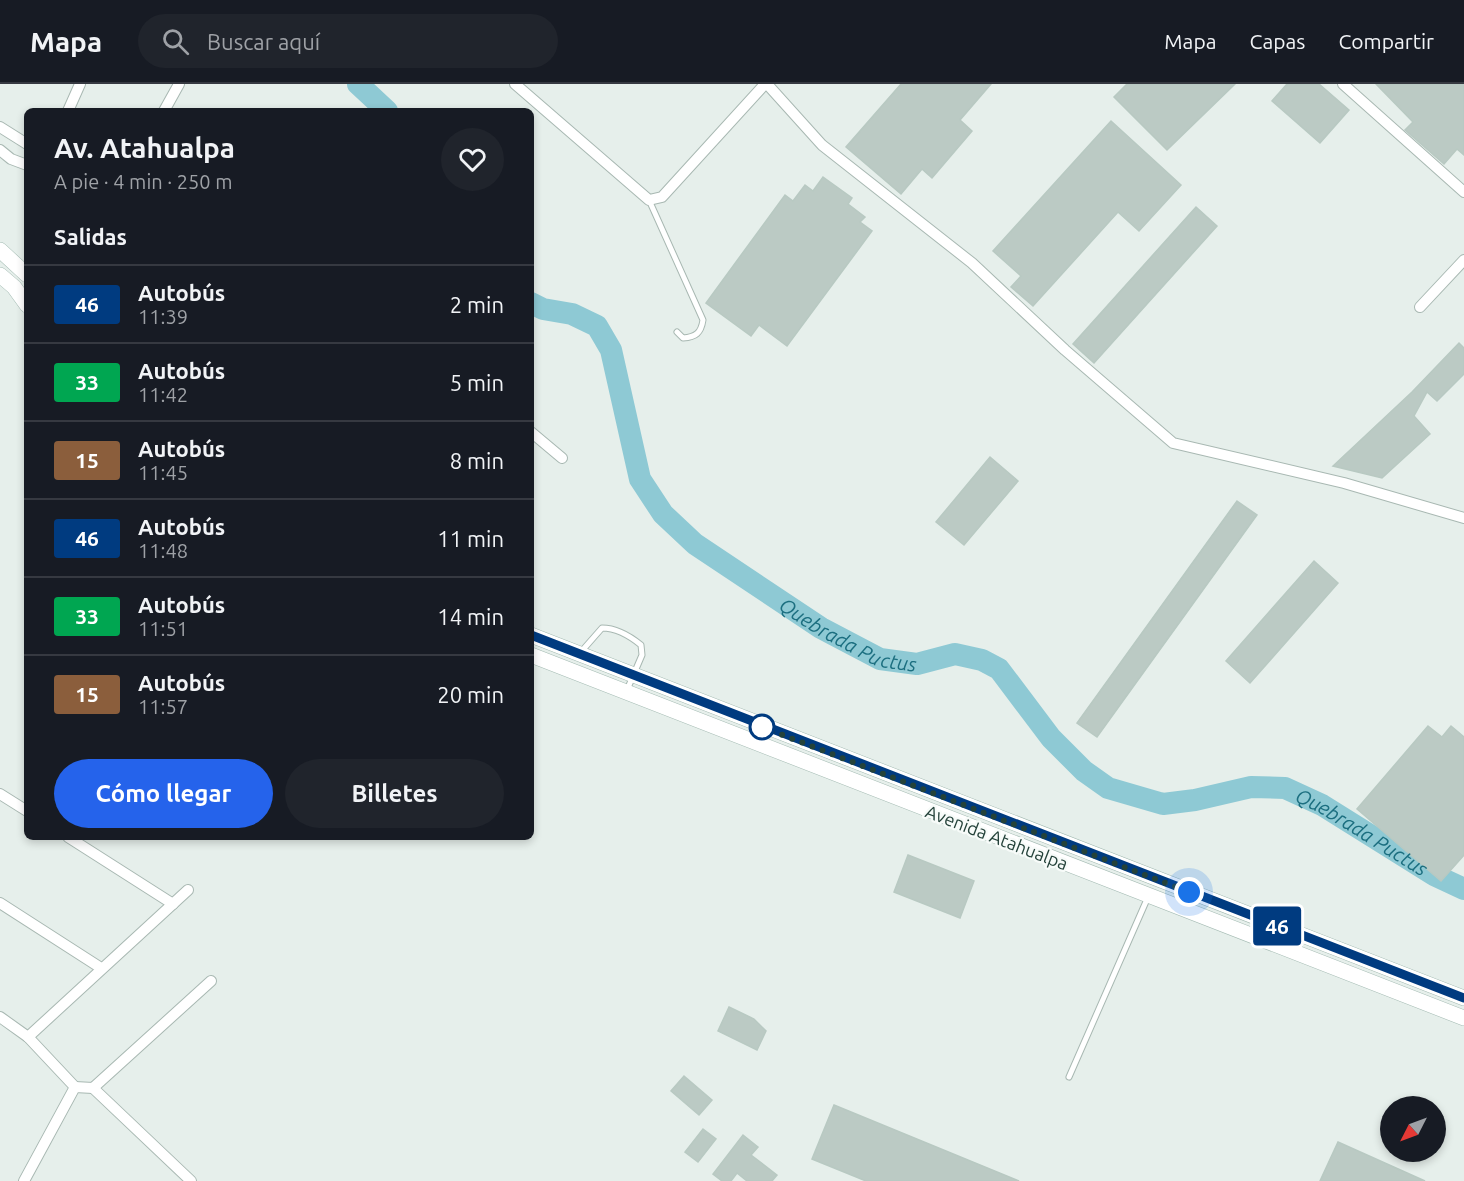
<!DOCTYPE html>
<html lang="es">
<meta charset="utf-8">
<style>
body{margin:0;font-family:Ubuntu,sans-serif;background:#20242c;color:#f1f3f6;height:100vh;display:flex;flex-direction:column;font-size:22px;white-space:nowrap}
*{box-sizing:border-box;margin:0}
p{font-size:20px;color:#9ea1a6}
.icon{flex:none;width:33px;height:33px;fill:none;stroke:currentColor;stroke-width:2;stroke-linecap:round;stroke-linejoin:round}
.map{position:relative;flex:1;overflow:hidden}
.side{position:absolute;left:24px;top:24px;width:510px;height:732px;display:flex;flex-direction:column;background:#171b24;border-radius:9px;box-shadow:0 3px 9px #0003}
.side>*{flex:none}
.badge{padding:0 12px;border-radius:4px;font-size:21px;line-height:39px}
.needle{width:39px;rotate:228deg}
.buttons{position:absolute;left:1380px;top:1012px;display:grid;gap:12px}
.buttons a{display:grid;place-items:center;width:66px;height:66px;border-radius:50%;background:#171b24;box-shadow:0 3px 9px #0003;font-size:30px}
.you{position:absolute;width:30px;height:30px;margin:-15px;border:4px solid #fff;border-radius:50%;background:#1a73e8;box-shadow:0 0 0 9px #1a73e833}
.map>.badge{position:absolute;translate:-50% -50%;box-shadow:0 0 0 3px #fff}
h2{padding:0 30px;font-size:22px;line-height:54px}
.round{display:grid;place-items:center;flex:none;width:63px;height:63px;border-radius:32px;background:#20242c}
.overview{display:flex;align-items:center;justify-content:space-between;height:102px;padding:0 30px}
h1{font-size:28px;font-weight:700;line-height:45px}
.button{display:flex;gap:12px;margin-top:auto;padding:12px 30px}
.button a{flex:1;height:69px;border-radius:36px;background:#2563eb;color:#fff;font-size:24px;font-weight:700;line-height:69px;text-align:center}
.button a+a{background:#20242c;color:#f1f3f6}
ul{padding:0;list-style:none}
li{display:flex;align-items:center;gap:18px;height:78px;padding:0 30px;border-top:2px solid #363941}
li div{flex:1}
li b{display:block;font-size:22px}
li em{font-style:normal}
li .badge{min-width:66px;font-weight:700;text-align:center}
header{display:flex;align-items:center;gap:36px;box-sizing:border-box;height:84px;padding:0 30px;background:#171b24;border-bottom:2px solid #363941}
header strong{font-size:28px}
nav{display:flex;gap:33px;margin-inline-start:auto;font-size:21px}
.search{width:420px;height:54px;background:#20242c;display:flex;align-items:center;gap:15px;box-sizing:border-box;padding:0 21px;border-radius:33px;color:#9ea1a6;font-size:22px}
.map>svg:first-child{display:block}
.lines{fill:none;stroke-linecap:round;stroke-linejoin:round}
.river{stroke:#8ec9d4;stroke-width:22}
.building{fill:#bbcac4;stroke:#b8c9c2;stroke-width:1.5}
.lane-casing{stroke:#a8b8b2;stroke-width:7}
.street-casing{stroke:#a8b8b2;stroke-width:12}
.secondary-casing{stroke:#a4bbb3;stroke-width:16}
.lane{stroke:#fff;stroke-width:5}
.street{stroke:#fff;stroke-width:10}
.secondary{stroke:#fff;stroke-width:15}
.line-casing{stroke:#fff;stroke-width:14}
.line{stroke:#003b80;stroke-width:9}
.walk{stroke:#24423a;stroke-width:6;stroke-dasharray:0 10.8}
.stop-dot{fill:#fff;stroke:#003b80;stroke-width:3}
.labels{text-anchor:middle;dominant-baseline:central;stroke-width:4.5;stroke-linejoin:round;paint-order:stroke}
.street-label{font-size:18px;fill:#24423a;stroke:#f7fbf9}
.water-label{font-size:20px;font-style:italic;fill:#1c6f80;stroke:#f7fbf9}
</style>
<header>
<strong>Mapa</strong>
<div class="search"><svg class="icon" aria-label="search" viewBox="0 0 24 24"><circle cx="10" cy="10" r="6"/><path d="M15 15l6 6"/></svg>Buscar aquí</div>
<nav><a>Mapa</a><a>Capas</a><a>Compartir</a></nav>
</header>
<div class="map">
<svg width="1464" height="1097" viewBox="0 0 1464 1097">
<rect width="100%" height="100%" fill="#e6efeb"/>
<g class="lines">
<!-- river -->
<g class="river">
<path d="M358,0L387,27"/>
<path id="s1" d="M531,219L543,225L572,230L597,242L611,266L640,395L663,430L695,460L821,544L880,575L917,580L955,570L982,576L999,585L1051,654L1084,687L1108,704L1163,720L1195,716L1251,703L1285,704L1322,721L1434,791L1464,805"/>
</g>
</g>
<!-- building -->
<g class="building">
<path d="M901,0H991L960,36L972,47L932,94L922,85L901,110L846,63Z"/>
<path d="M1127,0H1235L1167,66L1114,13Z"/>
<path d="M1287,0H1319L1349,26L1320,59L1272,17Z"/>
<path d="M1376,0H1464V71L1457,65L1444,80L1405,46L1413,38Z"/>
<path d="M1111,37L1181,101L1139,147L1118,128L1033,222L1011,203L1021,192L993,167Z"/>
<path d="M823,93L852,114L848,120L865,133L860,138L872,147L787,262L759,241L751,252L706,219L785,111L793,117L805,101L813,107Z"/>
<path d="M1196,123L1217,142L1094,279L1073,260Z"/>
<path d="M1459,259L1464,264V290L1437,317L1427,308L1414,332L1430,350L1382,394L1333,382L1412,308Z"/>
<path d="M990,373L1018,397L964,461L936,438Z"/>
<path d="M1237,417L1257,431L1097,653L1077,639Z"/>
<path d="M1314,477L1338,499L1250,599L1226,577Z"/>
<path d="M1428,642L1442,653L1451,642L1464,653V771L1441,797L1357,725Z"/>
<path d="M908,771L974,797L960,834L894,808Z"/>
<path d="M729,923L754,935L766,947L757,966L718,947Z"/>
<path d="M684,992L712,1016L699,1031L671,1007Z"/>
<path d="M834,1021L1019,1097H866L812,1075Z"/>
<path d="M703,1045L716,1055L698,1078L685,1068Z"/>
<path d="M743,1051L758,1063L751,1071L777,1091L772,1097H747L737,1089L731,1097H722L713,1090Z"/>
<path d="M1338,1058L1425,1097H1320Z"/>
</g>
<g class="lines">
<defs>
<g id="lane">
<path d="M649,116L703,236C701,249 696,253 683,254L677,248"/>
<path d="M580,569L602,544C616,544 630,552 641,561L642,571L627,606"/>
<path d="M1069,993L1148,813"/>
</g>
<g id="street">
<path d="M515,0L649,116L662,113L765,0"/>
<path d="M767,0L822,61L972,179L1065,266L1173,359L1344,399L1464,434"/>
<path d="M1343,0L1464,108"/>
<path d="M68,27L80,0"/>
<path d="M164,27L179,0"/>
<path d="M0,43L27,60"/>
<path d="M0,66L11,75L27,81"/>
<path d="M1420,223L1464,176"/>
<path d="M531,348L562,374"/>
<path d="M0,710L27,727"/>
<path d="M68,753L173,820"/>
<path d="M0,819L101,884"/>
<path d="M0,933L28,953L75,1003"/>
<path d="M28,953L188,806"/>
<path d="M93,1004L191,1097"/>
<path d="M24,1097L75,1003L93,1004L211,897"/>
</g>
<g id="secondary">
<path d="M0,166L27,191"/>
<path d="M0,191L14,203L27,221"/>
<path d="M531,551L1464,914"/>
<path d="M531,571L1464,934"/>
</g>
</defs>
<!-- lane casing -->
<use href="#lane" class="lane-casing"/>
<!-- street casing -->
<use href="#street" class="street-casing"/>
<!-- secondary casing -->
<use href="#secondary" class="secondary-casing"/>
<!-- lane -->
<use href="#lane" class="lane"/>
<!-- street -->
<use href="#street" class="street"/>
<!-- secondary -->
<use href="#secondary" class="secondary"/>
</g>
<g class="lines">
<defs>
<path id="line" d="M531,551L1464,914"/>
</defs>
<!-- line casing -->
<use href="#line" class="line-casing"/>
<!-- line -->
<use href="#line" class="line"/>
<!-- walk -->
<path class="walk" d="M762,643L1189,808"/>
</g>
<!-- markers -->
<circle class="stop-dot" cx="762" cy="643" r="12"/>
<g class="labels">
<!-- street labels -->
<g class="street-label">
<text transform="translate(997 753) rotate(21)">Avenida Atahualpa</text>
</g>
<!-- water labels -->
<g class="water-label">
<text stroke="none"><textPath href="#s1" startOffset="496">Quebrada Puctus</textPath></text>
<text stroke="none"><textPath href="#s1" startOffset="1090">Quebrada Puctus</textPath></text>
</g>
</g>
</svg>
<div class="buttons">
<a><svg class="needle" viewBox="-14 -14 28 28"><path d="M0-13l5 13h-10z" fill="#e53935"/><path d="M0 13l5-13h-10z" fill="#9ea1a6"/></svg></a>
</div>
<div class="you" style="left:1189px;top:808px"></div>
<b class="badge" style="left:1277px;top:842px;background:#003b80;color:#fff">46</b>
<section class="side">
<div class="overview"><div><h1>Av. Atahualpa</h1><p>A pie · 4 min · 250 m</p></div><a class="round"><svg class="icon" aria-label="heart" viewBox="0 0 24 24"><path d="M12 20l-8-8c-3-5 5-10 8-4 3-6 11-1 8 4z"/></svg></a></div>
<h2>Salidas</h2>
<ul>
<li><span class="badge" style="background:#003b80;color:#fff">46</span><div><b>Autobús</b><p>11:39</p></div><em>2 min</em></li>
<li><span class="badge" style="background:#00a651;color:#fff">33</span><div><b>Autobús</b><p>11:42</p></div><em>5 min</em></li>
<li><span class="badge" style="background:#8b5e3c;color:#fff">15</span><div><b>Autobús</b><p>11:45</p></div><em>8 min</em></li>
<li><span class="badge" style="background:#003b80;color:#fff">46</span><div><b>Autobús</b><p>11:48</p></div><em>11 min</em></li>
<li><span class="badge" style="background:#00a651;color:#fff">33</span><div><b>Autobús</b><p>11:51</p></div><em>14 min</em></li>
<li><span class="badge" style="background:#8b5e3c;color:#fff">15</span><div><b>Autobús</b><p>11:57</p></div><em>20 min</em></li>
</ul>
<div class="button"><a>Cómo llegar</a><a>Billetes</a></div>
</section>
</div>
